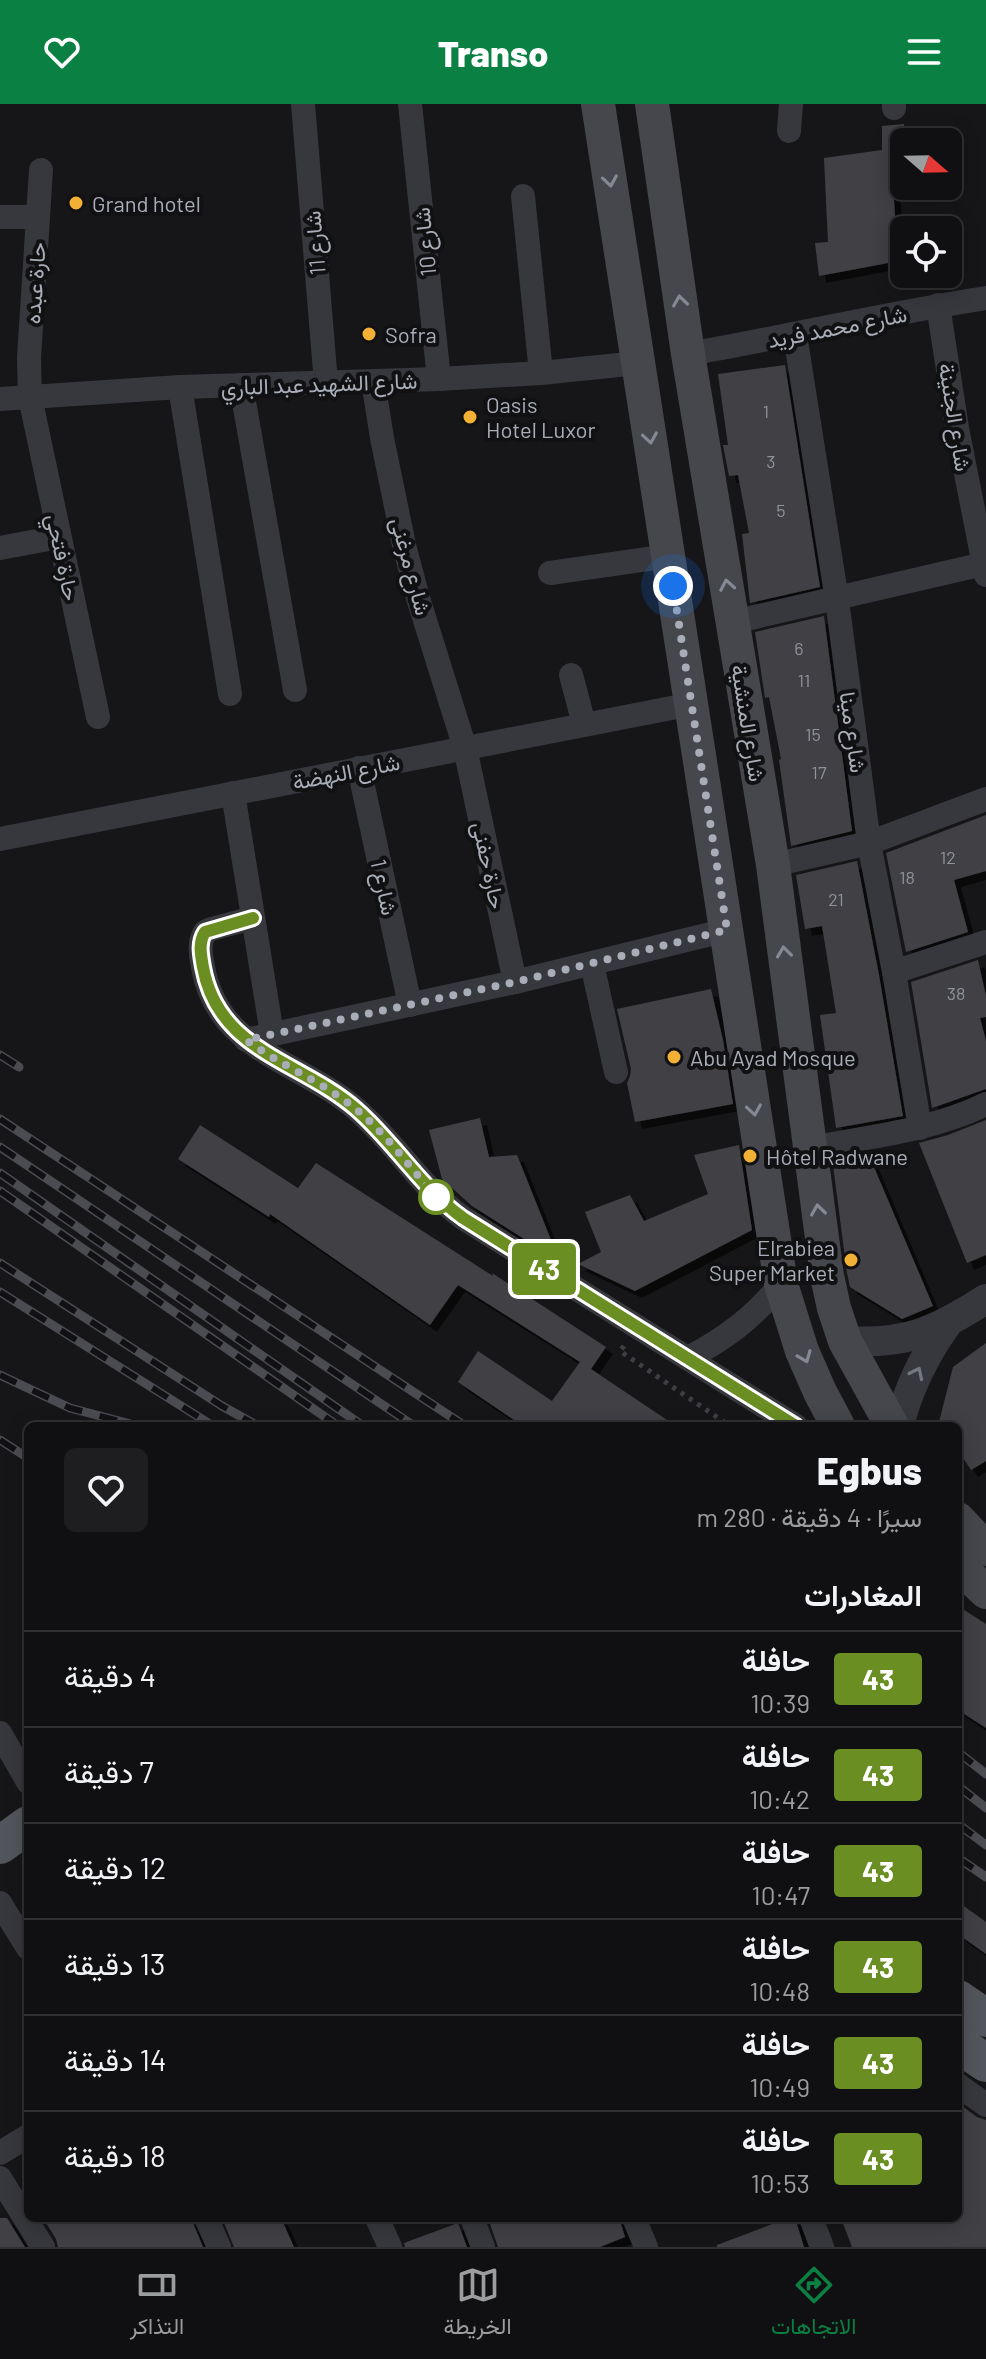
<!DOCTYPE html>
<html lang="ar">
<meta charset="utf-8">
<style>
body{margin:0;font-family:Barlow,Vazirmatn,sans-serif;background:#1e1e20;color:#f1f3f6;direction:rtl;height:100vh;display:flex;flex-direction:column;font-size:30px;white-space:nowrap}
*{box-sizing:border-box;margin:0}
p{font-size:26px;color:#9c9d9f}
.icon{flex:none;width:44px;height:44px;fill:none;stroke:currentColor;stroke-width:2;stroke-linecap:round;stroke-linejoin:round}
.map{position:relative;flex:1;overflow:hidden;direction:ltr}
.drawer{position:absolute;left:24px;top:1318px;width:938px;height:800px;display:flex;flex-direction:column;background:#101012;border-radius:12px;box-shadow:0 4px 20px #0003,0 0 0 2px #303032;direction:rtl}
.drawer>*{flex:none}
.badge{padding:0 16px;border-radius:6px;font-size:28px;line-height:52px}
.needle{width:52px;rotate:110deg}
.fabs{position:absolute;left:890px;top:24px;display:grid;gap:16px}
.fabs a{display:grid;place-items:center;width:72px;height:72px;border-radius:12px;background:#101012;box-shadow:0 4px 20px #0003,0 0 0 2px #303032;font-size:40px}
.you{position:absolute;width:40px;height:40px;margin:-20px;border:6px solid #fff;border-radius:50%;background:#1a73e8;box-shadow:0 0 0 12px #1a73e833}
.map>.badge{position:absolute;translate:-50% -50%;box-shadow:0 0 0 4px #fff}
h2{padding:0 40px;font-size:30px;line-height:72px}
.round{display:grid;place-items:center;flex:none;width:84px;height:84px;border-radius:12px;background:#1e1e20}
.head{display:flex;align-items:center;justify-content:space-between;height:136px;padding:0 40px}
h1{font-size:38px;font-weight:800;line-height:60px}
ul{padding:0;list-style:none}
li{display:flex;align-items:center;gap:24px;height:96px;padding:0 40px;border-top:2px solid #303032}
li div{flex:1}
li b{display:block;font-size:30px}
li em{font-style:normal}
li .badge{min-width:88px;font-weight:700;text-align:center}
header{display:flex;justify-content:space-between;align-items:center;height:104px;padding:0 40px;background:#0b8043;color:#fff;font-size:36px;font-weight:800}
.tabs{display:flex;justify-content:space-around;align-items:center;height:112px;border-top:2px solid #303032;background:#101012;font-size:22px;color:#9c9d9f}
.tabs a{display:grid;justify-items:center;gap:4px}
.tabs .current{color:#0b8043}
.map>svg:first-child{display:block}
.building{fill:#404145;filter:url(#shadow)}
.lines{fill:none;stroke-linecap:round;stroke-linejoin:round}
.path{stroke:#3d3f44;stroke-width:5;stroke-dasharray:4 6;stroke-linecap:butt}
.minor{stroke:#37383d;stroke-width:24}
.tertiary{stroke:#37383d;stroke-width:30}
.secondary{stroke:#45474d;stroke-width:34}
.primary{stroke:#53555c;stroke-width:38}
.rail-casing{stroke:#4a4c52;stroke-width:9}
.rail{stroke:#111113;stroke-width:6;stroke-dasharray:18;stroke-linecap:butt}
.oneway{stroke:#858993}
.oneway2{stroke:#757881}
.line-casing{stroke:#fff;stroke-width:18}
.line{stroke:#6b8e23;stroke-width:12}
.walk{stroke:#a8adb8;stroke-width:8;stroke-dasharray:0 14.4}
.poi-dot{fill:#f2b134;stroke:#111113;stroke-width:3}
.stop-dot{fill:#fff;stroke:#6b8e23;stroke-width:4}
.labels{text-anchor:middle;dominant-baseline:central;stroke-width:8;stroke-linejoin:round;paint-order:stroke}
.number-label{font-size:18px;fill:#8e929b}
.poi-label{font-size:22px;fill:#a8adb8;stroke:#111113;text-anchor:start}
.street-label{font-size:22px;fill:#a8adb8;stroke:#111113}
</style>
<header><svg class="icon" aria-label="menu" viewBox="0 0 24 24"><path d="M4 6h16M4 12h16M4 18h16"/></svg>Transo<svg class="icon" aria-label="heart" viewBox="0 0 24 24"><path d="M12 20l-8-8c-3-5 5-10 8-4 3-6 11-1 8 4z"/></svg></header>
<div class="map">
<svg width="986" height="2143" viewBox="0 0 986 2143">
<defs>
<filter id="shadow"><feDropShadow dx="7" dy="7" stdDeviation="0" flood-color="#0009"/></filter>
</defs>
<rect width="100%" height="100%" fill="#161618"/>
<!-- building -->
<g class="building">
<path d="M904,20V78L893,80L896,128L904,126V156L819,172L815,139L828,138L824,54L882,46V22Z"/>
<path d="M785,261L820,483L750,499L742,430L749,429L738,371L729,372L723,341H728L718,270Z"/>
<path d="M824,512L852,727L791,742L779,656L781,655L769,593L765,594L755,528Z"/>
<path d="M986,711V767L954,776L968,828L906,848L886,749Z"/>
<path d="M857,757L879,871L903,1012L836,1024L820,911L836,909L822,822L805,825L796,771Z"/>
<path d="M978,856L986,892V913L980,914L986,937V985L932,1004L911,878Z"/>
<path d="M711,885L723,936L733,1000L635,1018L627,979L630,972L631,965L617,905Z"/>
<path d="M480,1014L489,1053L517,1051L553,1141L540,1145L472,1102L442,1075L429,1026Z"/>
<path d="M986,1016V1151L967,1159L919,1039L948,1031Z"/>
<path d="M200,1021L298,1084L316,1059L493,1172L492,1169L606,1243L591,1265L676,1322H523L458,1278L478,1247L552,1297L580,1258L458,1181L430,1221L270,1110L269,1113L178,1055Z"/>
<path d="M739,1041L752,1126L635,1187L578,1160L601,1148L585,1108L630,1091L644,1117L708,1090L694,1051Z"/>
<path d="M868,1049L933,1202L902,1215L850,1183L847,1169L833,1061L841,1060L840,1054Z"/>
<path d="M986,1239V1357L971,1366L958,1346V1322H938L953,1263Z"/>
<path d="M958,1502L986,1520V1624L958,1606Z"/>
<path d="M958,1798L986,1818V1850L958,1830Z"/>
<path d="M958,1999L977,2013L986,2016V2143H852L841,2114H958Z"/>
<path d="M0,2114H7L25,2143H0Z"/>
<path d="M43,2114H191L203,2143H58L56,2135Z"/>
<path d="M222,2114H281L294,2143H234Z"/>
<path d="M511,2114H619L625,2133L600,2143H498L490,2120Z"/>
<path d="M788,2114H795L804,2143H717V2141Z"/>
<path d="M458,2119L467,2143H405L404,2139Z"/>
</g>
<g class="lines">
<!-- path -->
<path class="path" d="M624,1242L620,1247L730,1322"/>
<!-- minor -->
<g class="minor">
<path d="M303,0L326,279"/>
<path d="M410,0L439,275"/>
<path d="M894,4V0"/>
<path d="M789,27L791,0"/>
<path d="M41,66L29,254L30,293L98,613"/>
<path d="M523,92L541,269"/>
<path d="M0,113H38"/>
<path d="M938,201L957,324L986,471"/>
<path d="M795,231L837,496L869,739L894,868L920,1024"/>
<path d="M688,250C787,233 886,209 986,194"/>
<path d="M373,277L382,334L404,441L418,494L465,644L515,878"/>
<path d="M241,281L295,586"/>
<path d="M180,283L230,590"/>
<path d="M0,295L180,283L439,275L541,269L638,259"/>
<path d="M0,444L59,433"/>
<path d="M550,469L669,452"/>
<path d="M733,518L984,460"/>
<path d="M571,571L584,620"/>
<path d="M359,664L410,901"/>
<path d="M233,689L272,930"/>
<path d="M0,735L692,600"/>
<path d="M773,761L869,739L986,695"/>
<path d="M253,814L211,825L205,828C198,839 201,851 203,863C217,947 302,958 356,1005C396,1039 420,1083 463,1114L796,1322"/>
<path d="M592,860L616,968"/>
<path d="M894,868L986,838"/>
<path d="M246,936L515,878L727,826"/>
<path d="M809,1044C868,1033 931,1027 986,1000"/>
<path d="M688,1254C725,1235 754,1213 781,1180"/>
<path d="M0,1629L28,1678"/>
<path d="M0,1799L28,1844"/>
<path d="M958,1981L986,2001"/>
<path d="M0,2049L28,2032"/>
<path d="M0,2074L43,2143"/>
<path d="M206,2114L219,2143"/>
<path d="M377,2114L390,2143"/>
<path d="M472,2114L483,2143"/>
<path d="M634,2114L646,2143"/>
<path d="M811,2114L822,2143"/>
</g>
<!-- tertiary -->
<g class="tertiary">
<path d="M845,1237C906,1241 936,1227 986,1195"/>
<path d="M899,1322C908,1284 924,1252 947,1220"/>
</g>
<!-- secondary -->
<g class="secondary">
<path d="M598,0L781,1180L802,1247L820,1288L838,1322"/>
<path d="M652,0L688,250L773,761L827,1172L834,1204L845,1237L892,1322"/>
<path d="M958,1415L986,1445"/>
<path d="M958,1461L986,1488"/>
</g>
<!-- primary -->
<g class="primary">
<path d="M0,1741L28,1721"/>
<path d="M958,1895L986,1914"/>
<path d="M958,1940L986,1959"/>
</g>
<defs>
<g id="rail">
<path d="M0,951L19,963"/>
<path d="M0,1015L465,1322"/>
<path d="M0,1043L414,1322"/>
<path d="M0,1069L363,1322"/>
<path d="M0,1087L338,1322"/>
<path d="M0,1159L222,1302L258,1322"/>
<path d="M0,1188L213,1322"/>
<path d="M0,1271L70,1304L138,1322"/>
<path d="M0,1336L28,1354"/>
<path d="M958,1648L986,1670"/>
<path d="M958,1682L986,1704"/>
<path d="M958,1720L986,1741"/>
<path d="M958,1754L986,1773"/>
</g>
</defs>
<!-- rail casing -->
<use href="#rail" class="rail-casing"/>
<!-- rail -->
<use href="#rail" class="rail"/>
</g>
<!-- one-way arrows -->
<defs><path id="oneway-chevron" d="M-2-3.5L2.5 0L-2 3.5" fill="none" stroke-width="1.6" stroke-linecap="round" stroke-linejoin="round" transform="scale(2)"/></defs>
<g class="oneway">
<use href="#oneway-chevron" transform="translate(610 77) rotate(81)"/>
<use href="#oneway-chevron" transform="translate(680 197) rotate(-98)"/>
<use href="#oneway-chevron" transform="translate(650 334) rotate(81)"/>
<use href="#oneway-chevron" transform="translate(727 481) rotate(-100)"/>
<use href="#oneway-chevron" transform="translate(784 848) rotate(-97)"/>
<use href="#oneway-chevron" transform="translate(754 1006) rotate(81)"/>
<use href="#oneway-chevron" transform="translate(818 1106) rotate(-98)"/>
<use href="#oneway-chevron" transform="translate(805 1253) rotate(68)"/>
</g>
<use class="oneway2" href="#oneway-chevron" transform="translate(917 1269) rotate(-64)"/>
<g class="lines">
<defs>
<path id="line" d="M253,814L205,828C198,839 201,851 203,863C218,948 301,957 356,1005C395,1039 421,1084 463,1114L796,1322"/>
</defs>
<!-- line casing -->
<use href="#line" class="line-casing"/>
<!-- line -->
<use href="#line" class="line"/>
<!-- walk -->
<path class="walk" d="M436,1093L441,1098C411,1066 387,1029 352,1002C319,976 280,961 246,936L515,878L727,826L673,482"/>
</g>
<!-- markers -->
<g class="poi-dot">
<circle cx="76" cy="99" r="8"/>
<circle cx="369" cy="230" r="8"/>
<circle cx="470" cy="313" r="8"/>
<circle cx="674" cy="953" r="8"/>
<circle cx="750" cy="1052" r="8"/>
<circle cx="851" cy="1156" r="8"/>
</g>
<circle class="stop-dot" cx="436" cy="1093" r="16"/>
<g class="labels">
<!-- number labels -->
<g class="number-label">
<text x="766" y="307">1</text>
<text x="771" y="357">3</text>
<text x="781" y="406">5</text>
<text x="799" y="544">6</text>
<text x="804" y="576">11</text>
<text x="813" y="630">15</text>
<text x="819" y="668">17</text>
<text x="948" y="753">12</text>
<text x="907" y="773">18</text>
<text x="836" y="795">21</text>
<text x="956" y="889">38</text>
</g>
<!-- poi labels -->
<g class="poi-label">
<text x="92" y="99">Grand hotel</text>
<text x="385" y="230">Sofra</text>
<text x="486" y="300">Oasis<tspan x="486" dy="25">Hotel Luxor</tspan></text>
<text x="690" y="953">Abu Ayad Mosque</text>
<text x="766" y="1052">Hôtel Radwane</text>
<text x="835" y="1143" text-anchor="end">Elrabiea<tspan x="835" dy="25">Super Market</tspan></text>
</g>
<!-- street labels -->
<g class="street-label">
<text transform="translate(424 138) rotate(-96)">شارع 10</text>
<text transform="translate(314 139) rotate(-95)">شارع 11</text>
<text transform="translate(34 179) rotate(-86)">حارة عبده</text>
<text transform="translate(837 222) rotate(-11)">شارع محمد فريد</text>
<text transform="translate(319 279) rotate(-2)">شارع الشهيد عبد الباري</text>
<text transform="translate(956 313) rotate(81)">شارع الجنينة</text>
<text transform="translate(64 453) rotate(78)">حارة فتحي</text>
<text transform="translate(412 462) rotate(75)">شارع مرغنى</text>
<text transform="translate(749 619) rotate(81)">شارع المنشية</text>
<text transform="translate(854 628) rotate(82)">شارع مينا</text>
<text transform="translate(346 667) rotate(-11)">شارع النهضة</text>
<text transform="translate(490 761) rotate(78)">حارة حفنى</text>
<text transform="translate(385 783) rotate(78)">شارع 1</text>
</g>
</g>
</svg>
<div class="fabs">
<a><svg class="needle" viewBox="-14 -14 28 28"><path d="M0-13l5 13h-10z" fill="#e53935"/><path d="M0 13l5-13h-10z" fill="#9c9d9f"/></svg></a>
<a><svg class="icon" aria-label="locate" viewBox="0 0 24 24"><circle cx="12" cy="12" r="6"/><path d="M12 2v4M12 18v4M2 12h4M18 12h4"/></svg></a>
</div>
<div class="you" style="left:673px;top:482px"></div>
<b class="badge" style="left:544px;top:1165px;background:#6b8e23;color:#fff">43</b>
<section class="drawer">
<div class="head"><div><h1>Egbus</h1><p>سيرًا · 4 دقيقة · 280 m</p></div><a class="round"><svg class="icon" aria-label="heart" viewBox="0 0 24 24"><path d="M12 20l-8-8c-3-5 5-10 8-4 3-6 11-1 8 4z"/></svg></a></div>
<h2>المغادرات</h2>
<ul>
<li><span class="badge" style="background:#6b8e23;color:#fff">43</span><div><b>حافلة</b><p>10:39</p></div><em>4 دقيقة</em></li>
<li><span class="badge" style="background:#6b8e23;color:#fff">43</span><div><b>حافلة</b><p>10:42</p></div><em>7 دقيقة</em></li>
<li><span class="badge" style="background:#6b8e23;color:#fff">43</span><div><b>حافلة</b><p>10:47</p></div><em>12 دقيقة</em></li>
<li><span class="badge" style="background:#6b8e23;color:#fff">43</span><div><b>حافلة</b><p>10:48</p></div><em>13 دقيقة</em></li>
<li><span class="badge" style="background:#6b8e23;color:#fff">43</span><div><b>حافلة</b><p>10:49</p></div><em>14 دقيقة</em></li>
<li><span class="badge" style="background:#6b8e23;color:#fff">43</span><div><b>حافلة</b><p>10:53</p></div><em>18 دقيقة</em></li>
</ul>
</section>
</div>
<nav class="tabs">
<a class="current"><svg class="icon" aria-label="directions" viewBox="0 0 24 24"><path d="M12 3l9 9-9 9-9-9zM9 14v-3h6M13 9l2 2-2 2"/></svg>الاتجاهات</a>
<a><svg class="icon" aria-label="map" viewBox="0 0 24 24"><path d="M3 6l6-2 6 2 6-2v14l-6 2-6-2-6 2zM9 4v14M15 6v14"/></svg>الخريطة</a>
<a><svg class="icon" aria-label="tickets" viewBox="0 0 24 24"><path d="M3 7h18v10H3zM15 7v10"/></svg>التذاكر</a>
</nav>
